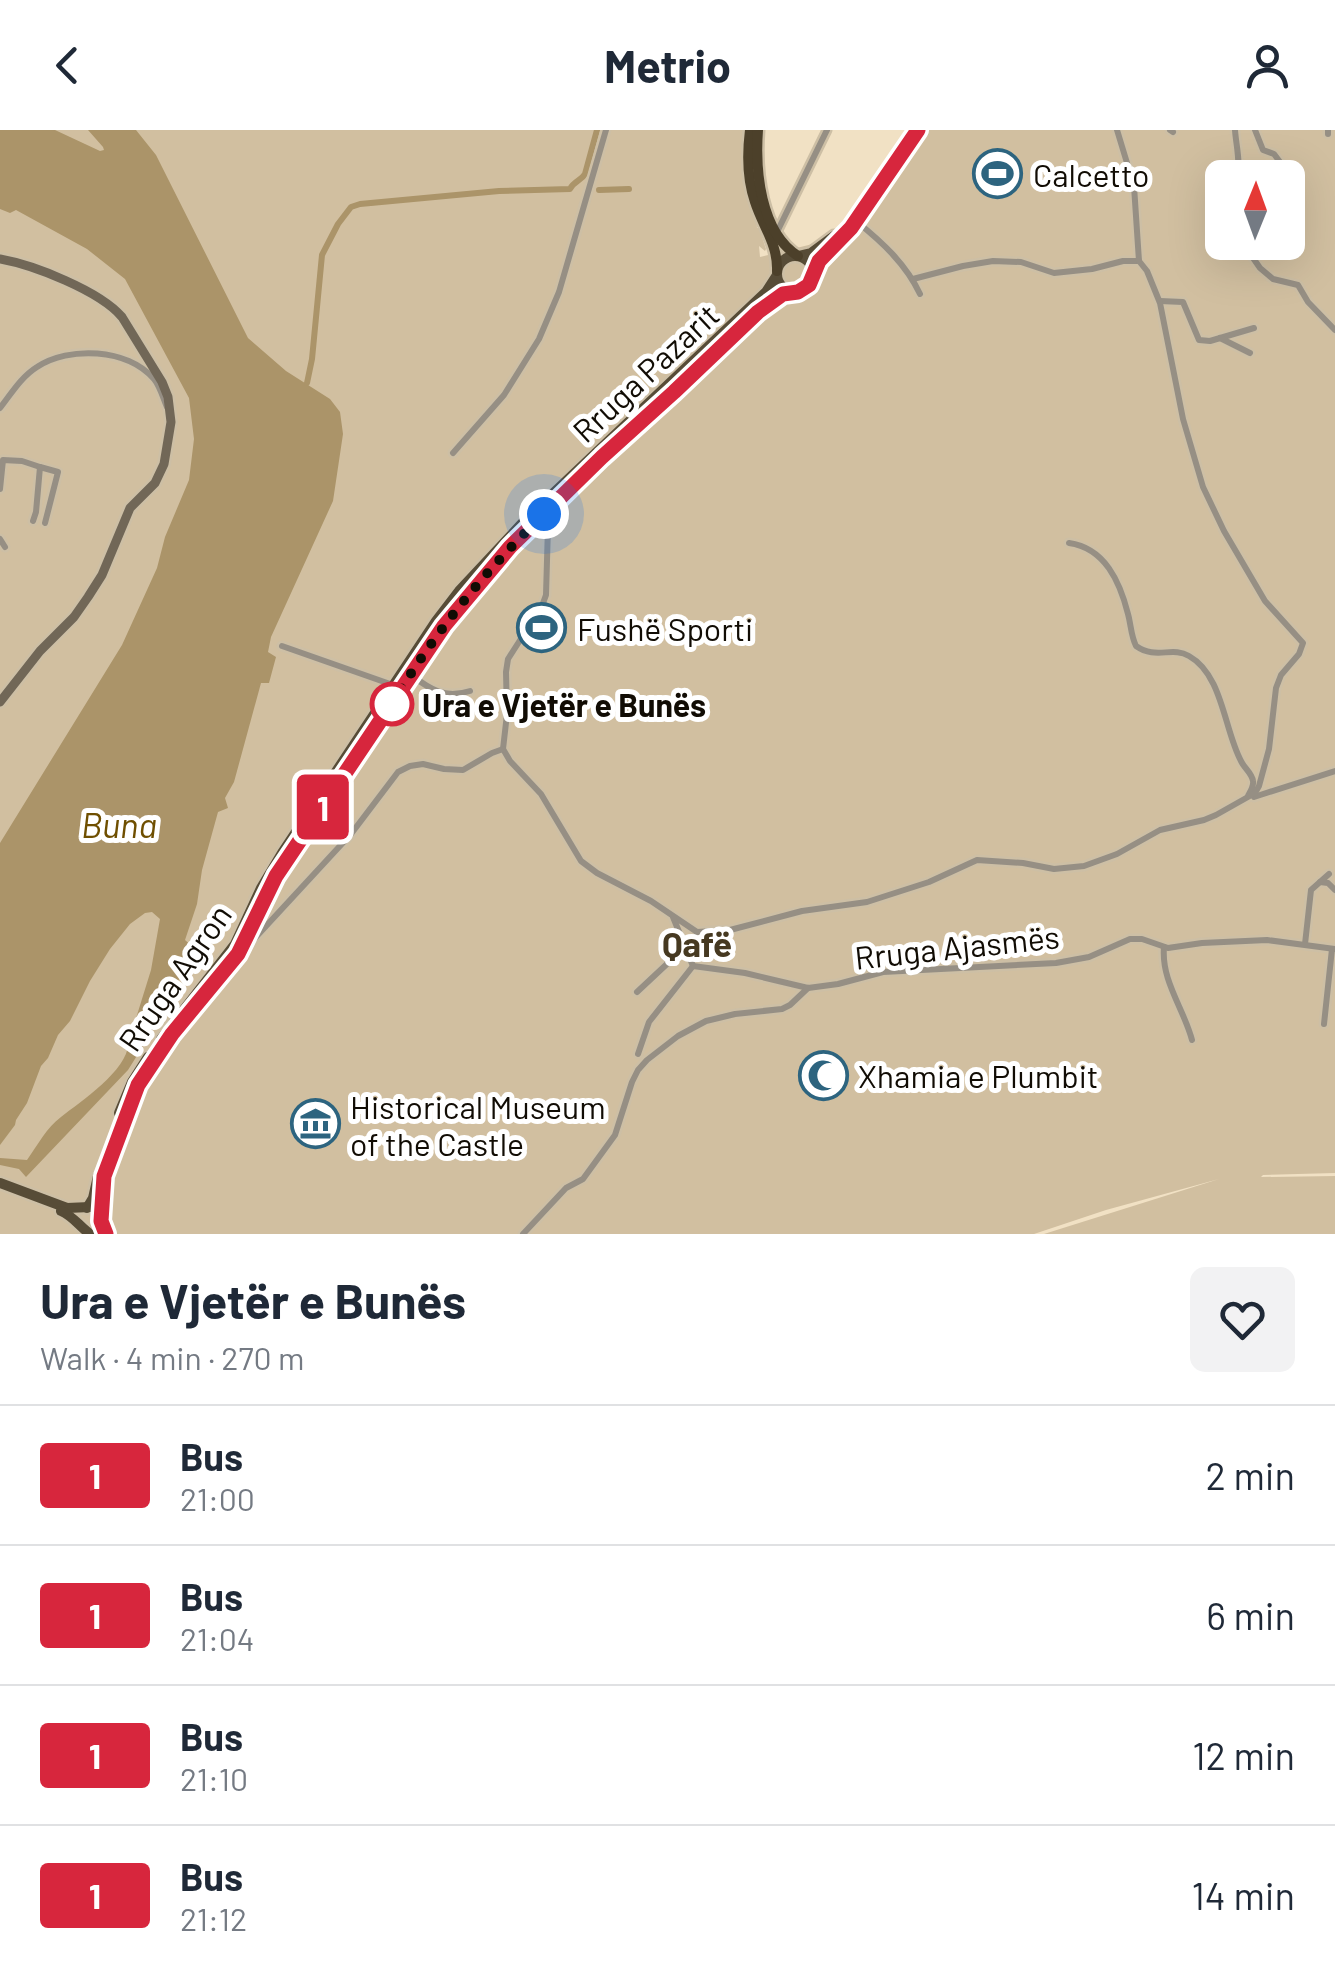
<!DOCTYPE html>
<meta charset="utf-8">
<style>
body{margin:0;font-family:Barlow,sans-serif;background:#f2f2f3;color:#1f2937;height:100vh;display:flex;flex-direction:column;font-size:38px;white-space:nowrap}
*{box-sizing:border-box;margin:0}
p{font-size:32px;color:#747a83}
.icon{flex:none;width:55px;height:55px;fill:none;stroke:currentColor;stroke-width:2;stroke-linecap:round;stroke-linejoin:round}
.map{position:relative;height:1104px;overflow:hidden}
.details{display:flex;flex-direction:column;background:#fff;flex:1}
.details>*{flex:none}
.badge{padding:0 20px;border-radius:8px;font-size:35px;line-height:65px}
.needle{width:65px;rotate:1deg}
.tools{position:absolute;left:1205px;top:30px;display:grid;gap:20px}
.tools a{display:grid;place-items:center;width:100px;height:100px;border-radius:15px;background:#fff;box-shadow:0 10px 40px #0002;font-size:50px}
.you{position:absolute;width:50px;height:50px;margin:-25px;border:8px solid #fff;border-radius:50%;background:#1a73e8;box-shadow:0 0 0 15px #1a73e833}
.map>.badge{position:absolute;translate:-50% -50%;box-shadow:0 0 0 5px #fff}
.round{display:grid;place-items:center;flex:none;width:105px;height:105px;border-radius:15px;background:#f2f2f3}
.headline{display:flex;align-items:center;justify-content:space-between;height:170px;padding:0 40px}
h1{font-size:48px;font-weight:700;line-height:75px}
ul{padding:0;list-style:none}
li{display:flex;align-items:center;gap:30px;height:140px;padding:0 40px;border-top:2px solid #e0e1e3}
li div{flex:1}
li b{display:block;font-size:38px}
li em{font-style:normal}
li .badge{min-width:110px;font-weight:700;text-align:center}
header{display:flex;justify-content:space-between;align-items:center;height:130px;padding:0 40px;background:#fff;font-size:45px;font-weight:700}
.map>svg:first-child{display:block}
.green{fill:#d1bfa0;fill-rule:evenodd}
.water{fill:#ab9469}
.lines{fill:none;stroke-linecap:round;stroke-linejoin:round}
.canal{stroke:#ab9469;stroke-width:6}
.minor-casing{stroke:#cdbfa5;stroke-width:11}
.secondary-casing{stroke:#cdbfa5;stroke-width:14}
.primary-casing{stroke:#cdbfa5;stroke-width:15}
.trunk-casing{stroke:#cdbfa5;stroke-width:15}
.minor{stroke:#968f84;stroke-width:6}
.secondary{stroke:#716757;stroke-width:9}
.primary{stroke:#574c37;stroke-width:10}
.trunk{stroke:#4c402a;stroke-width:10}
.minor-bridge-casing{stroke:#cdbfa5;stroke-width:11;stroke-linecap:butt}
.minor-bridge{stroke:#968f84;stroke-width:6}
.line-casing{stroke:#fff;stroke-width:22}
.line{stroke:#d7263d;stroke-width:15}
.walk{stroke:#110c04;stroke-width:10;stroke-dasharray:0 18}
.stop-dot{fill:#fff;stroke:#d7263d;stroke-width:5}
.labels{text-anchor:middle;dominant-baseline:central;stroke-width:10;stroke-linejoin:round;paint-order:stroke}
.poi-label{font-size:32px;fill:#110c04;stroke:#fff;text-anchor:start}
.street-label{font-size:32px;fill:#110c04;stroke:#fff}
.stop-label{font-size:32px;font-weight:bold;fill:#110c04;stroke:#fff;text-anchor:start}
.water-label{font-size:35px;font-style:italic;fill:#6f4f00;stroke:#fff}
.neighbourhood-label{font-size:35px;font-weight:bold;fill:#463921;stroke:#fff}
</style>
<header><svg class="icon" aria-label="back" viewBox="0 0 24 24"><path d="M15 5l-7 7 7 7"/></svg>Metrio<svg class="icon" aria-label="person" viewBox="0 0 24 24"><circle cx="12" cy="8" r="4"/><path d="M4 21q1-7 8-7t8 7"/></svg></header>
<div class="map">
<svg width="1335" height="1104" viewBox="0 0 1335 1104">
<rect width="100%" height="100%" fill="#f1e1c4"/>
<!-- green -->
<path class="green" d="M0,0H751L757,98H759L766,119L765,121L759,116L760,127L845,106L918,0H1335V1043L1263,1045L1261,1047L1335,1046V1104H1044L1219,1049L1106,1080L1034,1104H0ZM1222,48H1288V112H1222Z"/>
<!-- water -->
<path class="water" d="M0,0H55L100,21L104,20L103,17L88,0H136L156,25L248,208L286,241L330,269L340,282L343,304L333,371L271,507L268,522L276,527L269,553H261L234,652L225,668L228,678L218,682L202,740L197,774L185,810L195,819L182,837L186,841L176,853L180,857L128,940L26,1047L19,1039L0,1035V1028L27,1030C37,1016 47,997 61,987C80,972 128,940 128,914L151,840L160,789L152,782L145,783L130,794L110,819L90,851L70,891L58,905L48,928L41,936L27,973L16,990L15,995L0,1015V713L122,515L157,438L165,407L189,350L194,309L189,268L125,149L87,119L16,80L10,83L0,79Z"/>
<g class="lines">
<!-- canal -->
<g class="canal">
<path d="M599,60L629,59"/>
<path d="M307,253L312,229L322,125L338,94L351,77L360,74L499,61L570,59C574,51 581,51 585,44L597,0"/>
</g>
<defs>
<g id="minor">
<path d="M1170,0L1173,2"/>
<path d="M1235,0C1236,15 1241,33 1237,48"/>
<path d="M1255,0L1263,20L1274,24L1289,44"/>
<path d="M1328,4V0"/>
<path d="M856,91C882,112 906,134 920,164"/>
<path d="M777,102L827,0"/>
<path d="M1242,112L1260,138L1273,149L1298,155L1308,172L1335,200"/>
<path d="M913,149L963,136L993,131L1021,132L1054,143L1092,139L1123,131H1139"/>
<path d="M1160,171L1183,172L1199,210L1210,211L1254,198"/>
<path d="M1220,208L1250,223"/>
<path d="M0,278C11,264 21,247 37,237C69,216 127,218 154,249C160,256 163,268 167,277"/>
<path d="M453,323L504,265L539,209L559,162L606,0"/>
<path d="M0,359L3,330L22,331L40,337"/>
<path d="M544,384L548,396L546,465L542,476L508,529L506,542L507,584L503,619L510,631L541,664L581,731L597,743L651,771L697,802"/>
<path d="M33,391L36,382L40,337L58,342L45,393"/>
<path d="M0,409L5,417"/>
<path d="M1069,413C1105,418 1120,452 1128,484C1131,495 1131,506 1136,516C1156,530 1172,516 1189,526C1223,545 1224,600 1241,631C1244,638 1252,643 1253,651C1254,656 1250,662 1248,666"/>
<path d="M282,516L393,555"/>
<path d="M411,545C431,560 445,569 470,561"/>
<path d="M1254,667L1335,641"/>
<path d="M1320,752L1328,753L1335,760"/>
<path d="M673,787L693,836"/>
<path d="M697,802L730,800L802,781L867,772L929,752L977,730L1023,733L1054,739L1084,736L1117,724L1160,700L1204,690L1216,685L1255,663L1259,656L1269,619L1276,558L1281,545L1299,524L1303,513L1265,471L1224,401L1203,357L1183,289L1160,173L1147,141L1139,131L1134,56L1117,0"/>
<path d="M1305,814L1311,760L1329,744"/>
<path d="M1164,817C1161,851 1184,879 1192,910"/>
<path d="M244,820L351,704L398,642L410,636L423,634L444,639L463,640L492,623L503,619"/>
<path d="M693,836L745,843L808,858L838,854L883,842L1056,833L1089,827L1130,809H1142L1168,818L1202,813L1267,810L1335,819"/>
<path d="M637,862L668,833L677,814"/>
<path d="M1324,894L1332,819"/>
<path d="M638,924L649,892L693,836"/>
<path d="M523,1104L566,1058L583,1049L615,1005L632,952L638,940L647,930L678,906L706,891L735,884L782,879L790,875L808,858"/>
</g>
<path id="secondary" d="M0,129C34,135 100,161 122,187L162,252L168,267L171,292L164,334L155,353L130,378L102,445L88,467L74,487L40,521L0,572"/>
<g id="primary">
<path d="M798,126L811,123L834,106"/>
<circle cx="795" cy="144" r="18"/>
<path d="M813,143L819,131L851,97L918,0"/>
<path d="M161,909L235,814L261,758L282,723L436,491L459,461L527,388L766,162L777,145"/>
<path d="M119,983L132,952L148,927"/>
<path d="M0,1053L67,1078L90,1077"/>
<path d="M87,1078L93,1068L98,1046"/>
<path d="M61,1081C73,1086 79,1096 90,1104"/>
<path d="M106,1104L101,1087L105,1046L138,955L172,904L239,824L276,746L444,496L487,442L576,351L674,262L758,182L783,164L792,162"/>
</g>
<g id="trunk">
<path d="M750,0C747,24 747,49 755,72C763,97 778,114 777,141"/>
<path d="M758,0C755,40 760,102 798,126"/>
</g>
</defs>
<!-- minor casing -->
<use href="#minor" class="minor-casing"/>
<!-- secondary casing -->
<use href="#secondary" class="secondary-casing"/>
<!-- primary casing -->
<use href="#primary" class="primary-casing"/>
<!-- trunk casing -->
<use href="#trunk" class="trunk-casing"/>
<!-- minor -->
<use href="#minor" class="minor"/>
<!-- secondary -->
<use href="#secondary" class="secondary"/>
<!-- primary -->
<use href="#primary" class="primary"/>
<!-- trunk -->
<use href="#trunk" class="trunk"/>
<defs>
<path id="minor-bridge" d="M680,814L687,810"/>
</defs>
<!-- minor-bridge casing -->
<use href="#minor-bridge" class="minor-bridge-casing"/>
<!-- minor-bridge -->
<use href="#minor-bridge" class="minor-bridge"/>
</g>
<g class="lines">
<defs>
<path id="line" d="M106,1104L101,1091L104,1046L138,955L172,904L238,824L276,746L444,496L510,417L602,327L674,262L758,182L783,164L798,162L809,155L819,131L851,98L918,0"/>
</defs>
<!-- line casing -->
<use href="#line" class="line-casing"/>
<!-- line -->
<use href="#line" class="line"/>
<!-- walk -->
<path class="walk" d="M392,574C434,503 485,441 544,384"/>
</g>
<!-- icons -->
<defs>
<symbol id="stadium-ring" viewBox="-11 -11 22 22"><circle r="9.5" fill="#fff" stroke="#2d647f" stroke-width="1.5"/><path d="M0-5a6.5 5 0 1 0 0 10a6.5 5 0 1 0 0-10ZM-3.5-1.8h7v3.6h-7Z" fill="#2d647f"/></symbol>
<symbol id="mosque-ring" viewBox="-11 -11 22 22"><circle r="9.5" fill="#fff" stroke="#2d647f" stroke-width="1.5"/><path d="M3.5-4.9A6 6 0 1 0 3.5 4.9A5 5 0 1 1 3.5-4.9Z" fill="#2d647f"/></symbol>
<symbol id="museum-ring" viewBox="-11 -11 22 22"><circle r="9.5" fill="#fff" stroke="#2d647f" stroke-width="1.5"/><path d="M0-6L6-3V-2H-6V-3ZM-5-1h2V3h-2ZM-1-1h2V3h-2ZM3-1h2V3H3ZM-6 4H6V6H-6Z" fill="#2d647f"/></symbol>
</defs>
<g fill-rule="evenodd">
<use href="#stadium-ring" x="970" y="16" width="55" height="55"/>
<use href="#stadium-ring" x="514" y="470" width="55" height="55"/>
<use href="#mosque-ring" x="796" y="918" width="55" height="55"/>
<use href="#museum-ring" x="288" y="966" width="55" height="55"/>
</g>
<!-- markers -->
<circle class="stop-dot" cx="392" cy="574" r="20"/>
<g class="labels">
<!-- poi labels -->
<g class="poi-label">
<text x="1033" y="44">Calcetto</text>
<text x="577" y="498">Fushë Sporti</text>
<text x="858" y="945">Xhamia e Plumbit</text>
<text x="350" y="976">Historical Museum<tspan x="350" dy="37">of the Castle</tspan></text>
</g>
<!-- street labels -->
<g class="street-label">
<text transform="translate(645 242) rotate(-43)">Rruga Pazarit</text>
<text transform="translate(957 816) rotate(-6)">Rruga Ajasmës</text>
<text transform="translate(174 847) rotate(-55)">Rruga Agron</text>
</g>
<!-- stop labels -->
<g class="stop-label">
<text x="422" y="574">Ura e Vjetër e Bunës</text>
</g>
<!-- water labels -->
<g class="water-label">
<text x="119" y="694">Buna</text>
</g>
<!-- neighbourhood labels -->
<g class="neighbourhood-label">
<text x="697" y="813">Qafë</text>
</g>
</g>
</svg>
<div class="tools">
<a><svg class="needle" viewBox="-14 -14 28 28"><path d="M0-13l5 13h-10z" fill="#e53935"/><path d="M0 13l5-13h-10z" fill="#747a83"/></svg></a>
</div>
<div class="you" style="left:544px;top:384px"></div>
<b class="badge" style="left:323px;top:677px;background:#d7263d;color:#fff">1</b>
</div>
<section class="details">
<div class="headline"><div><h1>Ura e Vjetër e Bunës</h1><p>Walk · 4 min · 270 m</p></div><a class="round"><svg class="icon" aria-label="heart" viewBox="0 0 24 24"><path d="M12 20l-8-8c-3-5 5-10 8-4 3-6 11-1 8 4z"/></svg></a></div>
<ul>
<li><span class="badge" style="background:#d7263d;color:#fff">1</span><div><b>Bus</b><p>21:00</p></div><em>2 min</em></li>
<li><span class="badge" style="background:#d7263d;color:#fff">1</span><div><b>Bus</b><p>21:04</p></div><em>6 min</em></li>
<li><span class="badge" style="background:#d7263d;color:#fff">1</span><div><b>Bus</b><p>21:10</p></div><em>12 min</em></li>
<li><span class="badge" style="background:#d7263d;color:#fff">1</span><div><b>Bus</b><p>21:12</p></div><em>14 min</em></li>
</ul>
</section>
